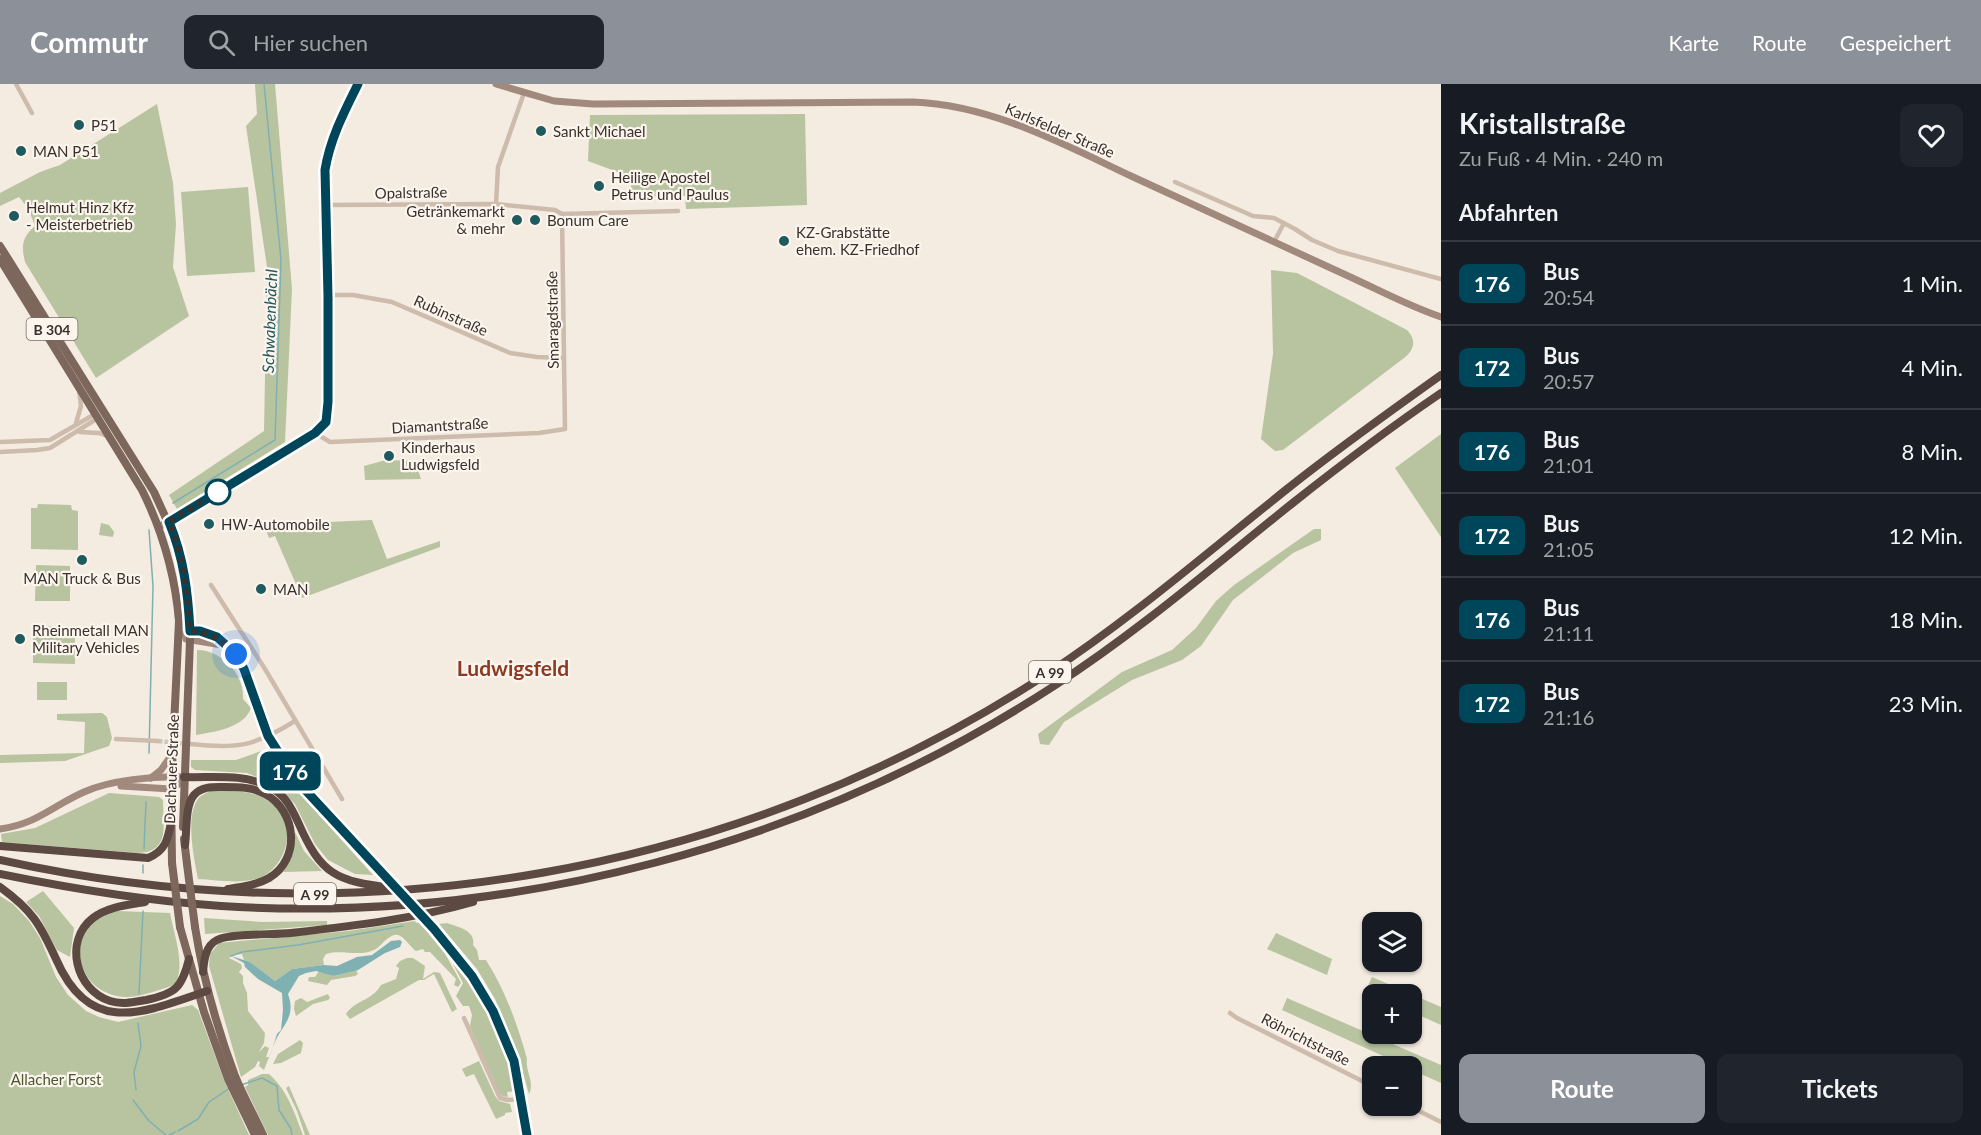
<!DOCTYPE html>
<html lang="de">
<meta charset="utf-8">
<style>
body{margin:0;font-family:Lato,sans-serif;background:#20242c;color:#f1f3f6;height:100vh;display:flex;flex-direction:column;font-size:22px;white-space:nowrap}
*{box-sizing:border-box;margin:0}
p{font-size:20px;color:#9ea1a6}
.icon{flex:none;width:33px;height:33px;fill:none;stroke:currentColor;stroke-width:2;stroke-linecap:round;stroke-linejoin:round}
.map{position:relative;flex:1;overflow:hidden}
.panel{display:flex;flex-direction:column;background:#171b24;width:540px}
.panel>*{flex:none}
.badge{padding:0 12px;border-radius:9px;font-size:21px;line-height:39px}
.controls{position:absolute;left:1362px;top:828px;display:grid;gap:12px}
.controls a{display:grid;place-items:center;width:60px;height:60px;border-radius:12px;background:#171b24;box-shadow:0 2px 4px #0004;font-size:30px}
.you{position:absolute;width:30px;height:30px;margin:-15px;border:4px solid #fff;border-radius:50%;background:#1a73e8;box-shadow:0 0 0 9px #1a73e833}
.map>.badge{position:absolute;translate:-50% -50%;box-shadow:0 0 0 3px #fff}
h2{padding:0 18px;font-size:22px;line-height:54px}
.round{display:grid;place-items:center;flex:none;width:63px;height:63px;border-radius:12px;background:#20242c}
.overview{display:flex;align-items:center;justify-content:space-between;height:102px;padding:0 18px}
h1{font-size:28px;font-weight:700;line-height:45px}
.button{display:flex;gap:12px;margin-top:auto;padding:12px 18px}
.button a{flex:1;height:69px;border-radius:12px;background:#8c9099;color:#fff;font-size:24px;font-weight:700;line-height:69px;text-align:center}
.button a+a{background:#20242c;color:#f1f3f6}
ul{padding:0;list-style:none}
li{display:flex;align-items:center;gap:18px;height:84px;padding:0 18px;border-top:2px solid #363941}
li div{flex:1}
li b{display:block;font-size:22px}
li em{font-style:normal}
li .badge{min-width:66px;font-weight:700;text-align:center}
header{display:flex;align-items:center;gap:36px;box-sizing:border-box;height:84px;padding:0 30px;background:#8c9099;color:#fff}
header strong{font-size:28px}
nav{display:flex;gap:33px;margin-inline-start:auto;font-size:21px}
.search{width:420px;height:54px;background:#20242c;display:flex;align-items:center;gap:15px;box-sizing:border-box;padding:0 21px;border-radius:12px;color:#9ea1a6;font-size:22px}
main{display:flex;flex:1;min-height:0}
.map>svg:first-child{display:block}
.green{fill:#b8c4a0}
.water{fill:#7fb0b2}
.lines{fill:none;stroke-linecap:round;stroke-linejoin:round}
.stream{stroke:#7fb0b2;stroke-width:1.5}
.street-tunnel{stroke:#cfc6bd;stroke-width:4.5;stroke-dasharray:4.5 2;stroke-linecap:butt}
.street{stroke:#cdbbac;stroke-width:4.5}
.secondary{stroke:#a18a7d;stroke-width:7}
.primary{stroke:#7d675c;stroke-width:8}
.highway{stroke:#5c4a42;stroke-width:8}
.secondary-bridge{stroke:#a18a7d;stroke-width:7}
.primary-bridge{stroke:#7d675c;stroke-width:8}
.line-casing{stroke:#fff;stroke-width:14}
.line{stroke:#00465a;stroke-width:9}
.walk{stroke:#3b302b;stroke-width:6;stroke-dasharray:0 10.8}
.poi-dot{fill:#1f5a5e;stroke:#fbf5ee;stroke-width:2}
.stop-dot{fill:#fff;stroke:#00465a;stroke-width:3}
.labels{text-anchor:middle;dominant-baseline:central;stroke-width:4.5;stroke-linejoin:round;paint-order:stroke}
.shield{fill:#fbf5ee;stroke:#756b66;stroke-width:1.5}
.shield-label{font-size:14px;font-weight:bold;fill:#3b302b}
.poi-label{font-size:15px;fill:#3b302b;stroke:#fbf5ee;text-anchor:start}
.street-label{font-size:15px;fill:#3b302b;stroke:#fbf5ee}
.park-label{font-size:15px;fill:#4a5a2e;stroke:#fbf5ee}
.water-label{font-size:16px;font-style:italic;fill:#1f5a5e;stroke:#fbf5ee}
.district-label{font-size:21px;font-weight:bold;fill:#8c3b22;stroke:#fbf5ee}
</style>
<header>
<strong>Commutr</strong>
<div class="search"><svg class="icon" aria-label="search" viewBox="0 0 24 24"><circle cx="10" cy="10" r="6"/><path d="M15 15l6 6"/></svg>Hier suchen</div>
<nav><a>Karte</a><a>Route</a><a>Gespeichert</a></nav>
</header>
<main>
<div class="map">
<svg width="1441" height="1051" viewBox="0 0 1441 1051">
<rect width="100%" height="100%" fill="#f4ebe1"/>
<!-- green -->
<g class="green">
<path d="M255,0H275L292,205L285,358L177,425L169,411L264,347L267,183L246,42L257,30Z"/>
<path d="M157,20L173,99L176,140L173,183L189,232L96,294L25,178C21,162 22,153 35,142L28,124L19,113L0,122V109L40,88L60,81Z"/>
<path d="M805,30L807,121L686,125L685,112L631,113V93L588,77L590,31Z"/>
<path d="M248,103L255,188L187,192L181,108Z"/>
<path d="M1271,186L1297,189L1407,246C1417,256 1414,266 1404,274L1283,366L1275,367L1261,355L1273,270Z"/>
<path d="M1441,350V453L1395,384Z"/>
<path d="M386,376L415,377L421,395L365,396L364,382Z"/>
<path d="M38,420L71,421L72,426L78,427V466L31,465V424H37Z"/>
<path d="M372,436L387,475L440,457V463L302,514L275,452L269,454L264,441Z"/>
<path d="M101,439L109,441L114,448L113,453L99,451Z"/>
<path d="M1314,445H1321V456L1293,469L1233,516L1201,562L1182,576L1132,596L1064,638L1049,661L1040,660L1038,650L1122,588L1172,566L1196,544L1216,517L1234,501Z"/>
<path d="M36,481L70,482V517H35Z"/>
<path d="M33,542L75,543V580L33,579Z"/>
<path d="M197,566C222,566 245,591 243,615L251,624C244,644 214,648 196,651Z"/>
<rect x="37" y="598" width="30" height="18"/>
<path d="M102,629L107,633L112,654L109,662L65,677L0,679V671L84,669L85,638L57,636V630Z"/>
<path d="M267,665L285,693L373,791L355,790L328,776L315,760L295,720L276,701L247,689L195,686L191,683V676H236Z"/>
<path d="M210,707C229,707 252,705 268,717C273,720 282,728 284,733C293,755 283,782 262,793C244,801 217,796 198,795C194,775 185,732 198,715C201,711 207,709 210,707Z"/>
<path d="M109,709L159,713L163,716C163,740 171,768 138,769L2,758L1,750L35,744Z"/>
<path d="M295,748L304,767L322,787L283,788L293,769Z"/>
<path d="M43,807L74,844L70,873L57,866L39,832L26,818Z"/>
<path d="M0,812L13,820L29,837L40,854L56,893L68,911L86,927L99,933L118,938L192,921L198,926L224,996L249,1051H0Z"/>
<path d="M118,827L170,829C174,851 186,881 175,901C161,905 138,914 125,913C88,911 67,873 89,843C96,834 108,830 118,827Z"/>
<path d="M204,834L262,838L327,837V841L205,850Z"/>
<path d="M415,837L416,839L420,838L441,862L460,897L461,899L458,903L454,901L456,895L430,868H425L423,865L416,867C410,863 405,853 398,851C389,849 381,863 374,866C359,873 341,865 326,870L323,875L324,881L292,885L275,897L250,878L244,876L242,870L233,871L229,874L241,880L242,884L239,888L243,892V899L247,909L248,927L265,949L264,959L259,968L265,962L269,964L266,973H269L264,986L259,982L260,978L258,977L255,983L241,993L209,882L210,870L219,859L348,847Z"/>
<path d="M447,839C459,843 476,847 473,861L477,866L479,876H486C506,908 517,939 527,975C525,987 535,998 529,1010L515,961L495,915L477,885L439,840Z"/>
<path d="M1276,849L1332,875L1327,891L1267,865Z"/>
<path d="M407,874H413L425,882L423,895L434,888L440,889L457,925L452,928L434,890L424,896H419L350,935L346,930C355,916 372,917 381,901L396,895L399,884L396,882L400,877Z"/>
<path d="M454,879C480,895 510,975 515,1005V1007L507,1008L508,1013L502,1012L499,1009L470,942L472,931L469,922H463L456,912L463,899L453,880Z"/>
<path d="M356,886L358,890L355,892L331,896L327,901L308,897L309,893H315L319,887L335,892Z"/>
<path d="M1372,893L1441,923V941L1412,928V910L1372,911L1365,908Z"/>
<path d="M328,910L330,914L328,916L313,920L296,932L294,925L295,917L301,914L307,918Z"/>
<path d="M1287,914L1441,981V999L1412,986V982H1405L1282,926Z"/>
<path d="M300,956L303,959L301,969L281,979L273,980L278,970Z"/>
<path d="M479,977L495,1012L499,1017L510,1020L512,1028L505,1029V1031L496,1035L474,990L466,993L462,985Z"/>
<path d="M262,990H269C288,1007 294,1028 303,1051H268L245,1003L248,1001V996Z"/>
<path d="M289,1002L310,1051H305L297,1027L286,1004Z"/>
</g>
<!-- water -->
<path class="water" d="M400,856L402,858L400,863L385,869L358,886L334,892L316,887L306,889L299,892L288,910C294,927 289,935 279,950C274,958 271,968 268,978L277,950L281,946L283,926L282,909L258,895L245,883L244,879L231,872L250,878L275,897L292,885L324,881L337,882L357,873L372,871L391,857Z"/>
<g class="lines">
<!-- stream -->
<g class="stream">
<path d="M173,419L275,356L281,176L264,0"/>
<path d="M149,446L153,502L149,669"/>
<path d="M144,765L146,718"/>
<path d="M143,789V781"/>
<path d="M231,872L242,868L298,861L403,842"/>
<path d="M139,910L143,827"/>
<path d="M241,1001L262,994L277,1002L279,1026L291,1045L292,1051"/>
<path d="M136,1006L134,988L141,962L138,939"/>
<path d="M133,1016L149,1037L166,1051"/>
<path d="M178,1047L198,1035L209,1018L230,1004"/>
<path d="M169,1051L175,1048"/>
</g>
<!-- street-tunnel -->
<path class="street-tunnel" d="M158,657L188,660"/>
<!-- street -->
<g class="street">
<path d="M16,0L32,29"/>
<path d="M1175,98L1253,132L1274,134L1295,145L1312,156L1338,167L1441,195"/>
<path d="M496,120L498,83L524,9"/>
<path d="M326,121L496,120L555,126L562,130"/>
<path d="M562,130L678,127"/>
<path d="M1274,158L1284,139"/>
<path d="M328,211H353L392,218L510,269L537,273L564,274"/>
<path d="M76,339L81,322L79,306"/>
<path d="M80,348L99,349L107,352"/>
<path d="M315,349L330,358L539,349L565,345L562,130"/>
<path d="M0,358L50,356L95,330"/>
<path d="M0,368L37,366L50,364L98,334"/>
<path d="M211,501L265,585L342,715"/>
<path d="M116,655L158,657"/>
<path d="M190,660C237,665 253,663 295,637"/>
<path d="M1230,929L1237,934L1372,1002"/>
<path d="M464,934L500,1014L508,1016L522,1015"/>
<path d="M1409,1022L1441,1038"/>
</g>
<!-- secondary -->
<g class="secondary">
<path d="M496,0L554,17L593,20L913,18C991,21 1061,59 1131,92C1202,125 1274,158 1346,191C1377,205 1408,222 1441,233"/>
<path d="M159,443L309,353L326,338L328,318V211L325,86C330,55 344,28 358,0"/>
<path d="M179,552C202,541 219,551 235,569C253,589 257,634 271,658C296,704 336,740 371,778"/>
<path d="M186,555L222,561"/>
<path d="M151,694L161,686L173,669"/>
<path d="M121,702L171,705L183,697"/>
<path d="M0,745C37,740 52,722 84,708C110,696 154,692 184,693"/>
<path d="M434,845C468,885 500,927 514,978C520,1002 523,1027 527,1051"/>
</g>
<!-- primary -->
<g class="primary">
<path d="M0,162L154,408L175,454L184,486L189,516L190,556L183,743"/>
<path d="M0,175L142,406C163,448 175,490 179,537L171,705L172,779"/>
<path d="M184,755L187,780"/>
<path d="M180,843L204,928L228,995L255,1051"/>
<path d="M195,843C203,894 217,944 235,992C243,1012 254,1031 263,1051"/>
</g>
<!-- highway -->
<g class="highway">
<path d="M184,693C212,694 244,689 270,703C285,711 291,723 298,738C321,791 336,797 392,804"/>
<path d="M185,761C187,747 185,721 194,711C202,702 214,703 224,703C238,703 253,703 265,710C297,727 301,775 269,794C257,801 242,803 228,805"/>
<path d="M0,762L148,774C165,767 168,756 171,738"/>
<path d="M0,776C360,856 737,792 1047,590C1132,534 1208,468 1287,405C1337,365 1389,328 1441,291"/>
<path d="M0,790C73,805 146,817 221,822C512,840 809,762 1054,602C1139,547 1215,481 1294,418C1342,380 1391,343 1441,309"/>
<path d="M0,803C32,826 40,840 56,875C90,953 143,929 207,907"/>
<path d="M145,818C127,821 107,823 93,834C63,857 76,906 110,917C122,921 134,918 146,916C175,910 182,904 189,875"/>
<path d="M203,888C204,877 205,862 217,856C231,849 273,851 291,849C352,842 414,835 473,818"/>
</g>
<!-- secondary-bridge -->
<path class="secondary-bridge" d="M371,778L434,845"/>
<!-- primary-bridge -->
<g class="primary-bridge">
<path d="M172,779L180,843"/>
<path d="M187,780L195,843"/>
</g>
</g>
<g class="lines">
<defs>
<path id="line" d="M358,0C344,28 330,55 325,86L328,212V318L326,338L315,349L169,438C184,474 188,509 190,547H200L217,553L236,570L244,585L268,652L297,697L434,845L472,892L493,927L514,977L527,1051"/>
</defs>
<!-- line casing -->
<use href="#line" class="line-casing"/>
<!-- line -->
<use href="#line" class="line"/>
<!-- walk -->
<path class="walk" d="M218,408L169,438C184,474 188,509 190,547C210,547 222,557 236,570"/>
</g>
<!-- markers -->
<g class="poi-dot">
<circle cx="79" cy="41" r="6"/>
<circle cx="541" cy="47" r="6"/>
<circle cx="21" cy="67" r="6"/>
<circle cx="599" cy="102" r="6"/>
<circle cx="14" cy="132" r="6"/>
<circle cx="517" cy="136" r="6"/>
<circle cx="535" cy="136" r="6"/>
<circle cx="784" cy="157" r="6"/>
<circle cx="389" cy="372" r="6"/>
<circle cx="209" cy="440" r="6"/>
<circle cx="82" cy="476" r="6"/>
<circle cx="261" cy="505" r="6"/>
<circle cx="20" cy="555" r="6"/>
</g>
<circle class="stop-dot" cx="218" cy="408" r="12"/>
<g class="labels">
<!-- shield labels -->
<g class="shield">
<rect x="26.5" y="234" width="51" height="22" rx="4.5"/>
<rect x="1029" y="577" width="42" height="22" rx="4.5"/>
<rect x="294" y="799" width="42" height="22" rx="4.5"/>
</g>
<g class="shield-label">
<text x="52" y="245">B 304</text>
<text x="1050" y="588">A 99</text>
<text x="315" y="810">A 99</text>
</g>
<!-- poi labels -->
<g class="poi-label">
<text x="91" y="41">P51</text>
<text x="553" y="47">Sankt Michael</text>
<text x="33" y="67">MAN P51</text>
<text x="611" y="93">Heilige Apostel<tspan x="611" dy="17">Petrus und Paulus</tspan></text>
<text x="26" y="123">Helmut Hinz Kfz<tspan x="26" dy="17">- Meisterbetrieb</tspan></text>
<text x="505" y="127" text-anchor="end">Getränkemarkt<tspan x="505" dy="17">&amp; mehr</tspan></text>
<text x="547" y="136">Bonum Care</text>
<text x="796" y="148">KZ-Grabstätte<tspan x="796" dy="17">ehem. KZ-Friedhof</tspan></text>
<text x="401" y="363">Kinderhaus<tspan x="401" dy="17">Ludwigsfeld</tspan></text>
<text x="221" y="440">HW-Automobile</text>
<text x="82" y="494" text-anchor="middle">MAN Truck &amp; Bus</text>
<text x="273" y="505">MAN</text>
<text x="32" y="546">Rheinmetall MAN<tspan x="32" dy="17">Military Vehicles</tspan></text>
</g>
<!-- street labels -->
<g class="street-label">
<text transform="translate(1060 46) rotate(23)">Karlsfelder Straße</text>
<text transform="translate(411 108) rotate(-1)">Opalstraße</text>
<text transform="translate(451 231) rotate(24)">Rubinstraße</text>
<text transform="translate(552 236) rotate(-91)">Smaragdstraße</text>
<text transform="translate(440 341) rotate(-3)">Diamantstraße</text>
<text transform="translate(171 685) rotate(-88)">Dachauer Straße</text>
<text transform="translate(1306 955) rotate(27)">Röhrichtstraße</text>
</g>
<!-- park labels -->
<g class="park-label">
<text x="56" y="995">Allacher Forst</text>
</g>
<!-- water labels -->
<g class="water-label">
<text transform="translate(269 237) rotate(-88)">Schwabenbächl</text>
</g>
<!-- district labels -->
<g class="district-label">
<text x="513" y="583">Ludwigsfeld</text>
</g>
</g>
</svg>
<div class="controls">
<a><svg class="icon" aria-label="layers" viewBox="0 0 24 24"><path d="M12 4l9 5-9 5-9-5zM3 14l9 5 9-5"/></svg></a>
<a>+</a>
<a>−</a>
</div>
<div class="you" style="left:236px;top:570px"></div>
<b class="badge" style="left:290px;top:687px;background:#00465a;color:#fff">176</b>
</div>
<section class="panel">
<div class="overview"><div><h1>Kristallstraße</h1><p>Zu Fuß · 4 Min. · 240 m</p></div><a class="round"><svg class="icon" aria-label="heart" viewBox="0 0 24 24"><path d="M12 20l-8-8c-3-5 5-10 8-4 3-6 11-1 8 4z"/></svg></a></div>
<h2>Abfahrten</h2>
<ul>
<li><span class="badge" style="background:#00465a;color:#fff">176</span><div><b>Bus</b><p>20:54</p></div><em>1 Min.</em></li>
<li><span class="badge" style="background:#00465a;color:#fff">172</span><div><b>Bus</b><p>20:57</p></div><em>4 Min.</em></li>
<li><span class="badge" style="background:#00465a;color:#fff">176</span><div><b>Bus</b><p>21:01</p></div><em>8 Min.</em></li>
<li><span class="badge" style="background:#00465a;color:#fff">172</span><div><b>Bus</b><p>21:05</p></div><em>12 Min.</em></li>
<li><span class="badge" style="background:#00465a;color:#fff">176</span><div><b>Bus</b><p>21:11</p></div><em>18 Min.</em></li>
<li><span class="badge" style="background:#00465a;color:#fff">172</span><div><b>Bus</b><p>21:16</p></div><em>23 Min.</em></li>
</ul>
<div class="button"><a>Route</a><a>Tickets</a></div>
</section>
</main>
